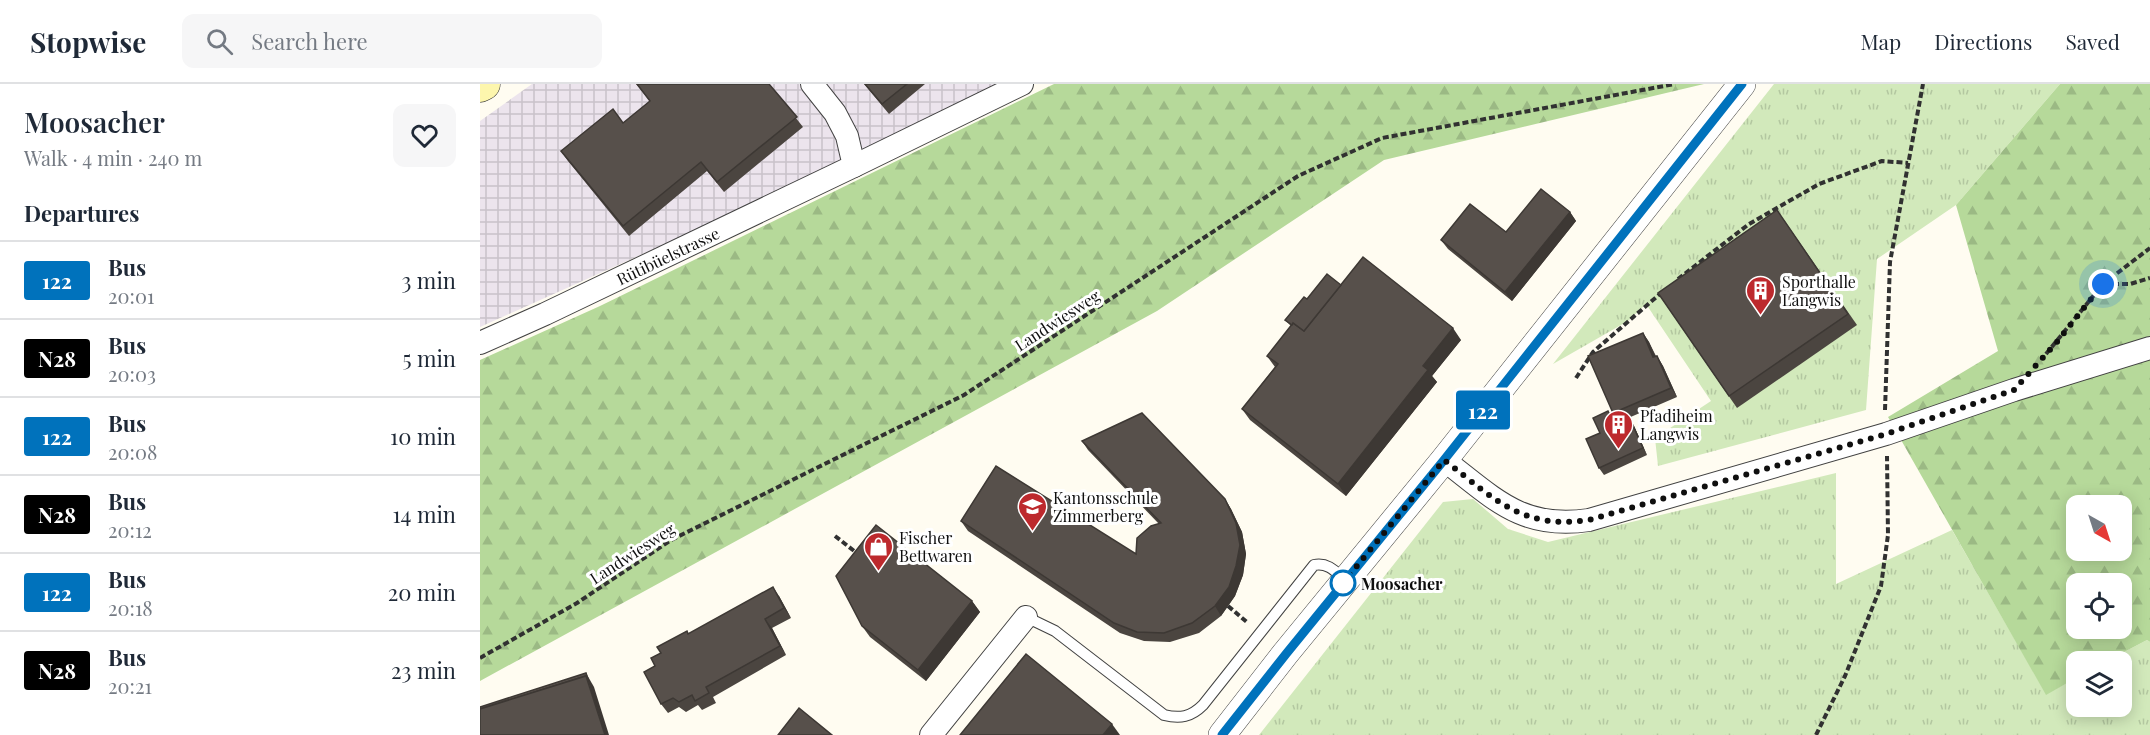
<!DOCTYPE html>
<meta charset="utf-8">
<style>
body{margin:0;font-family:"Playfair Display",serif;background:#f6f6f7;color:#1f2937;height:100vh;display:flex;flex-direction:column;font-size:22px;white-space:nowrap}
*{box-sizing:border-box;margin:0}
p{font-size:20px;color:#747a83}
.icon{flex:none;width:33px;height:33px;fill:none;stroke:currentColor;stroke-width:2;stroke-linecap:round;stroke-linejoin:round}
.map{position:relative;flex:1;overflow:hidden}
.panel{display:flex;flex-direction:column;background:#fff;width:480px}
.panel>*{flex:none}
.badge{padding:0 12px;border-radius:4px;font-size:21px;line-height:39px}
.needle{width:39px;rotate:141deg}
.buttons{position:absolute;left:1586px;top:411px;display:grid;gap:12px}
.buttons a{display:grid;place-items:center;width:66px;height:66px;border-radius:12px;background:#fff;box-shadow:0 3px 15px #0003;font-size:30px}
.you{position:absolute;width:30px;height:30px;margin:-15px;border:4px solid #fff;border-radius:50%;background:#1a73e8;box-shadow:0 0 0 9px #1a73e833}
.map>.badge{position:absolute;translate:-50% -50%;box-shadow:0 0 0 3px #fff}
h2{padding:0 24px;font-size:22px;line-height:54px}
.round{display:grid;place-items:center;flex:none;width:63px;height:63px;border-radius:12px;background:#f6f6f7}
.summary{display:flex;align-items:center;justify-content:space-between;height:102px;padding:0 24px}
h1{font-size:28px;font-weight:600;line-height:45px}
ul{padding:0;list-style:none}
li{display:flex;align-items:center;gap:18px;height:78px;padding:0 24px;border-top:2px solid #e0e1e3}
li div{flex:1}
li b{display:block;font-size:22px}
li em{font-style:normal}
li .badge{min-width:66px;font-weight:700;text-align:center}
header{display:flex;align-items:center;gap:36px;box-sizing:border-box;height:84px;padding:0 30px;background:#fff;border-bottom:2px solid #e0e1e3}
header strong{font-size:28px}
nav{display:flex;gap:33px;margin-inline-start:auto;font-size:21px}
.search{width:420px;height:54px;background:#f6f6f7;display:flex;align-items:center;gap:15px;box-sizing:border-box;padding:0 21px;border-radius:12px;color:#747a83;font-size:22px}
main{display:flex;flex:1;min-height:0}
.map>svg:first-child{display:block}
.industrial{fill:url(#industrial-grid)}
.grass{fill:url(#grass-tufts)}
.forest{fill:url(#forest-firs);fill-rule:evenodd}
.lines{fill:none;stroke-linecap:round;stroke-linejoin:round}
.service-casing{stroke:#424242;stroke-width:12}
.minor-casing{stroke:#424242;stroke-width:24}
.tertiary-casing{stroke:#424242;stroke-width:28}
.secondary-casing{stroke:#313131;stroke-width:33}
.path{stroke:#313131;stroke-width:4;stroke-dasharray:6 3;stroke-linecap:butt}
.service{stroke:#fff;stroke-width:10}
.minor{stroke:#fff;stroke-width:22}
.tertiary{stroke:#fff;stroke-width:27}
.secondary{stroke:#fdf6ad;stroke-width:32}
.wall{fill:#4b4540}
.shaded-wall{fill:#3d3834}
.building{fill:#57504b;stroke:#3d3834;stroke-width:1.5}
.line-casing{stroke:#fff;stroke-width:14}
.line{stroke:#0072bc;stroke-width:9}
.walk{stroke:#0f0f0f;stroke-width:6;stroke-dasharray:0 10.8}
.stop-dot{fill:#fff;stroke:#0072bc;stroke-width:3}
.labels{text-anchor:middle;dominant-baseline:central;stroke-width:6;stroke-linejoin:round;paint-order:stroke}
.street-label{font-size:16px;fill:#0f0f0f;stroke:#fff}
.poi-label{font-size:16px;fill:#0f0f0f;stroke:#fff;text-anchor:start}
.stop-label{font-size:16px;font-weight:bold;fill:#0f0f0f;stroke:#fff;text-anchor:start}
</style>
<header>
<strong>Stopwise</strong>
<div class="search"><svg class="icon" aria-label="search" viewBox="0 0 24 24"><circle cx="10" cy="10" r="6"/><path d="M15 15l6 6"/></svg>Search here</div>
<nav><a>Map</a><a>Directions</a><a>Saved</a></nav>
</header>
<main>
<section class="panel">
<div class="summary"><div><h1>Moosacher</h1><p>Walk · 4 min · 240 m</p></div><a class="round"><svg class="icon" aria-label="heart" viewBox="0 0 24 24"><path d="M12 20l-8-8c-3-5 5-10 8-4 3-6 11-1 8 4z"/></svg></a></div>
<h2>Departures</h2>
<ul>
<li><span class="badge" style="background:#0072bc;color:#fff">122</span><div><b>Bus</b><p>20:01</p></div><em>3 min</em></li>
<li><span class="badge" style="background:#000;color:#fff">N28</span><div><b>Bus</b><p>20:03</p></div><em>5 min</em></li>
<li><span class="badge" style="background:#0072bc;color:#fff">122</span><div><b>Bus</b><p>20:08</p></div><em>10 min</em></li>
<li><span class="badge" style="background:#000;color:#fff">N28</span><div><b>Bus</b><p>20:12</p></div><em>14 min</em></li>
<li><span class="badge" style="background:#0072bc;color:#fff">122</span><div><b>Bus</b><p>20:18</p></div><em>20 min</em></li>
<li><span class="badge" style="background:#000;color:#fff">N28</span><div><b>Bus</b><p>20:21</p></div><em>23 min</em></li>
</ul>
</section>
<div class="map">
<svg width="1670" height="651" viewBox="0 0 1670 651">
<defs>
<pattern id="industrial-grid" width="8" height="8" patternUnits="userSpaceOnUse" patternTransform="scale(1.5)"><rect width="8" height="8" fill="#ece4ed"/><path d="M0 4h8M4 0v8" fill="none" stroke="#c9c2ca"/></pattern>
<pattern id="grass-tufts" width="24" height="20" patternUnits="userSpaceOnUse" patternTransform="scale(1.5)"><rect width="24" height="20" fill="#d2e9bb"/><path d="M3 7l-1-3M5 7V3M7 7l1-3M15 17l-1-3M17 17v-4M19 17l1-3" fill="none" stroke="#b3c7a0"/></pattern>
<pattern id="forest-firs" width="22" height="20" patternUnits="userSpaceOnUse" patternTransform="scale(1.5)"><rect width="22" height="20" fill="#b6d99a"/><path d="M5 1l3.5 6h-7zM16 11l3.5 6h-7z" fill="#9bb984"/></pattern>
</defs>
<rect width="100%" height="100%" fill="#fffcf1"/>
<!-- industrial -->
<path class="industrial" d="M52,0H522L383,71L0,243V37Z"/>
<!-- grass -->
<g class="grass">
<path d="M1294,0H1580L1476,121L1397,175L1386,326L1178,382L1175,354L1231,317L1166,220L1148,237L1073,280Z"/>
<path d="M1356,389V500L1472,446L1566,610L1596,594V622H1641V578L1627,577L1667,556L1670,558V651H779L963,418L993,415L1028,445L1068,458Z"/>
</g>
<!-- forest -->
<g class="forest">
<path d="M574,0H1224L904,76L677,227L0,597V276L120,222Z"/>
<path d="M1580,0H1670V558L1667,556L1627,577L1596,578V594L1566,611L1408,333L1518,267L1476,121ZM1596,422H1641V466H1596ZM1596,500H1641V544H1596Z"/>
</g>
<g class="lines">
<defs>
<path id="service" d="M546,533L575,547L684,631C700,635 711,633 723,621L834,481C848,478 856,488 865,496"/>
<g id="minor">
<path d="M374,82L542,0"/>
<path id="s1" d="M0,259L65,230L374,82L367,52L355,29L332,0"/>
<path d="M964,376C1014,414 1041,446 1109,436L1406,350L1534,306L1670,264"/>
<path d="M451,651L546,533"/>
</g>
<path id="tertiary" d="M742,651L805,570L964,376L1262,0"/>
<path id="secondary" d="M0,2L4,0"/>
</defs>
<!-- service casing -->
<use href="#service" class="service-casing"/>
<!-- minor casing -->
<use href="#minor" class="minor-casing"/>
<!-- tertiary casing -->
<use href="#tertiary" class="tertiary-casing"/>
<!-- secondary casing -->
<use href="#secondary" class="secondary-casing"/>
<!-- path -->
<g class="path">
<path d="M1198,195L1269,140L1339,100L1402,77L1428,79"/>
<path d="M1624,200H1650L1670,194"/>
<path d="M1566,270L1623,200L1670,164"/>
<path d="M1096,294L1113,268L1181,209"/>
<path d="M1405,326L1410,178L1443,0"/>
<path d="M355,452L378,470"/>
<path d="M748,522L768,539"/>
<path d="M0,574L97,519L191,456L484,311L818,92L902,54L1195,0"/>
<path d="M1336,651L1365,592L1401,502L1408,451L1407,372"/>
</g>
<!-- service -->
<use href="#service" class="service"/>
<!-- minor -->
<use href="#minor" class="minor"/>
<!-- tertiary -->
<use href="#tertiary" class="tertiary"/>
<!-- secondary -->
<use href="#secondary" class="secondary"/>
</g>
<!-- wall -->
<g class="wall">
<path d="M156,0H289L323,43L244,108L227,87L149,152L88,77L81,67L143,39L170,17Z"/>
<path d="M384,0H445L409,30Z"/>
<path d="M1297,126L1377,241L1257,324L1178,209Z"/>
<path d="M1090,128L1096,137L1032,217L968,165L961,156L1026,148Z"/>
<path d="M860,201L981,256L952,292L957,298L866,412L770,336L762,325L795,283L787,272L811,242L805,236L827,215Z"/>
<path d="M1163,249L1169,258L1176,272H1177L1183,282L1197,313L1139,338L1133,329Z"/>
<path d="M1132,333L1136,342L1150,335L1154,342L1167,371L1124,391L1119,384L1120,349Z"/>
<path d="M602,357L745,415L751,425L762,448L766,470L763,491L755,512L741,532L719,549L690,558L664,557L640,549L488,447L481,437L656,470L679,440L608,366Z"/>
<path d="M299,512L311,534L292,544L306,571L233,613L236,619L222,626L218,621L206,628L199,623L188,629L181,620L175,582L181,569L208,550Z"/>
<path d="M492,517L500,528L446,597L390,553L382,542Z"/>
</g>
<!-- shaded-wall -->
<g class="shaded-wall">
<path d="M1090,128L1096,137L1032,217L1025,208Z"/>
<path d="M973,244L981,256L952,292L957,298L866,412L858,400L943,282Z"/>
<path d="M1163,249L1169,258L1180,283L1173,273Z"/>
<path d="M1177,272L1183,282L1197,313L1191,304Z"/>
<path d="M1128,327L1132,333L1140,349L1135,342Z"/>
<path d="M1150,335L1154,342L1167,371L1163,364Z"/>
<path d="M745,415L751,425L762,448L766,470L763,491L755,512L741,532L735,522Z"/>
<path d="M293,503L299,512L311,534L304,524Z"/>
<path d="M492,517L500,528L446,597L438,586Z"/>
<path d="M285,535L292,544L306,571L300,562Z"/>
<path d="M106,589L114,603L129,651H125L106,592Z"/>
<path d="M632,640L640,651H623Z"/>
</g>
<!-- building -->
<g class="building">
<path d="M157,0H289L317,33L237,98L221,78L143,142L81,67L133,25L143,39L170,17Z"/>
<path d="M385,0H427L402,20Z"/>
<path d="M1061,105L1090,128L1025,208L961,156L990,120L1026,148Z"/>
<path d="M1297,126L1368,230L1249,312L1178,209Z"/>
<path d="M883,173L973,244L943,282L948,286L858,400L762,325L798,280L787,272L813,239L824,247Z"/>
<path d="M847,190L861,201L824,247L813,239L812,241L805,236L824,213L827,215Z"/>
<path d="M1163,249L1173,273L1177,272L1191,304L1133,329L1108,272Z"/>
<path d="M1128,327L1135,342L1150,335L1163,364L1119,384L1106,355L1120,349L1113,334Z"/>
<path d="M662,329L745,415L756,439L760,461L756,482L749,503L735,522L712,539L684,549L657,548L634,539L481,437L516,382L656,470L657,454L671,442L681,439L602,357Z"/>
<path d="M396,441L492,517L438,586L382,542L356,492Z"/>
<path d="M293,503L304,524L285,535L300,562L226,603L229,609L215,617L212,611L199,618L193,614L181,620L164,588L175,582L171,574L181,569L177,563L207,547L208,550Z"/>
<path d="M546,570L632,640L623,651H480Z"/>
<path d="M106,589L108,595L106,592L0,625V623Z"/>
<path d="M106,592L125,651H0V625Z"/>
<path d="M319,624L352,651H298Z"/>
</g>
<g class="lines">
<defs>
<path id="line" d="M742,651L806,570L964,376L1262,0"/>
</defs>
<!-- line casing -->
<use href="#line" class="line-casing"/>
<!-- line -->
<use href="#line" class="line"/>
<!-- walk -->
<path class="walk" d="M863,499L964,376C1014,414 1041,446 1109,436L1406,350L1534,306L1576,259L1623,200"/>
</g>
<!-- icons -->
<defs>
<symbol id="building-pin" viewBox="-11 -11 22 30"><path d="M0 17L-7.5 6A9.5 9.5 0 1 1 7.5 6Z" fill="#bd292d" stroke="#fff"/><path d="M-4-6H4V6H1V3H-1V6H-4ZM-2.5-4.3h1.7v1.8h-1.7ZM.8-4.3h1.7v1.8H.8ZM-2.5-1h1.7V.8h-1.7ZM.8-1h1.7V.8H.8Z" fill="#fff"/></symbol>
<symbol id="school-pin" viewBox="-11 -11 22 30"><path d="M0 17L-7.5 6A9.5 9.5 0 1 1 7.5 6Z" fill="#bd292d" stroke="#fff"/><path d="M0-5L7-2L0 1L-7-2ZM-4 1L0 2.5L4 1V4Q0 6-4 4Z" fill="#fff"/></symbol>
<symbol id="shop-pin" viewBox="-11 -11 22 30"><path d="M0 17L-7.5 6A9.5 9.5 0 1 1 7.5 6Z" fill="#bd292d" stroke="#fff"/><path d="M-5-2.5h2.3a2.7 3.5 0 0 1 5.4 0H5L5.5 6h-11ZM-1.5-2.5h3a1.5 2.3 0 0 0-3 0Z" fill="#fff"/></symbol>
</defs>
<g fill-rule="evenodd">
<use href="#building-pin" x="1264" y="190" width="33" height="45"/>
<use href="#building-pin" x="1122" y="324" width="33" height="45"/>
<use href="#school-pin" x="536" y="406" width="33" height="45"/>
<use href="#shop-pin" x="382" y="446" width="33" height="45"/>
</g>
<!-- markers -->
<circle class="stop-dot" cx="863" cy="499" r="12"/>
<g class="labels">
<!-- street labels -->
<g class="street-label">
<text stroke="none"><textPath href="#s1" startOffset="207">Rütibüelstrasse</textPath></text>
<text transform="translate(577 236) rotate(-33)">Landwiesweg</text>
<text transform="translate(152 469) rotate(-33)">Landwiesweg</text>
</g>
<!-- poi labels -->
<g class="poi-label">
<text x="1302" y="197">Sporthalle<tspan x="1302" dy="18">Langwis</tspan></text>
<text x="1160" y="331">Pfadiheim<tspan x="1160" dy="18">Langwis</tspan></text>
<text x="573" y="413">Kantonsschule<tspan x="573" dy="18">Zimmerberg</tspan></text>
<text x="419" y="453">Fischer<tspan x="419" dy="18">Bettwaren</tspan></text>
</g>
<!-- stop labels -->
<g class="stop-label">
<text x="881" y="499">Moosacher</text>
</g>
</g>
</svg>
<div class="buttons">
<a><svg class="needle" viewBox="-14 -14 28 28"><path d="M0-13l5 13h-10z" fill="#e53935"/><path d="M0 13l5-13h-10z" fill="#747a83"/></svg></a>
<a><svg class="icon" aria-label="locate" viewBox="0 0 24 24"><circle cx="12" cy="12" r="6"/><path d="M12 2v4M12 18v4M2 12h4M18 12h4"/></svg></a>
<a><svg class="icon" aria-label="layers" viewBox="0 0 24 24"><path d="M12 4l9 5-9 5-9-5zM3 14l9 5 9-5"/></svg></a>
</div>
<div class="you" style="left:1623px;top:200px"></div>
<b class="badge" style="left:1003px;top:326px;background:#0072bc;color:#fff">122</b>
</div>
</main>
